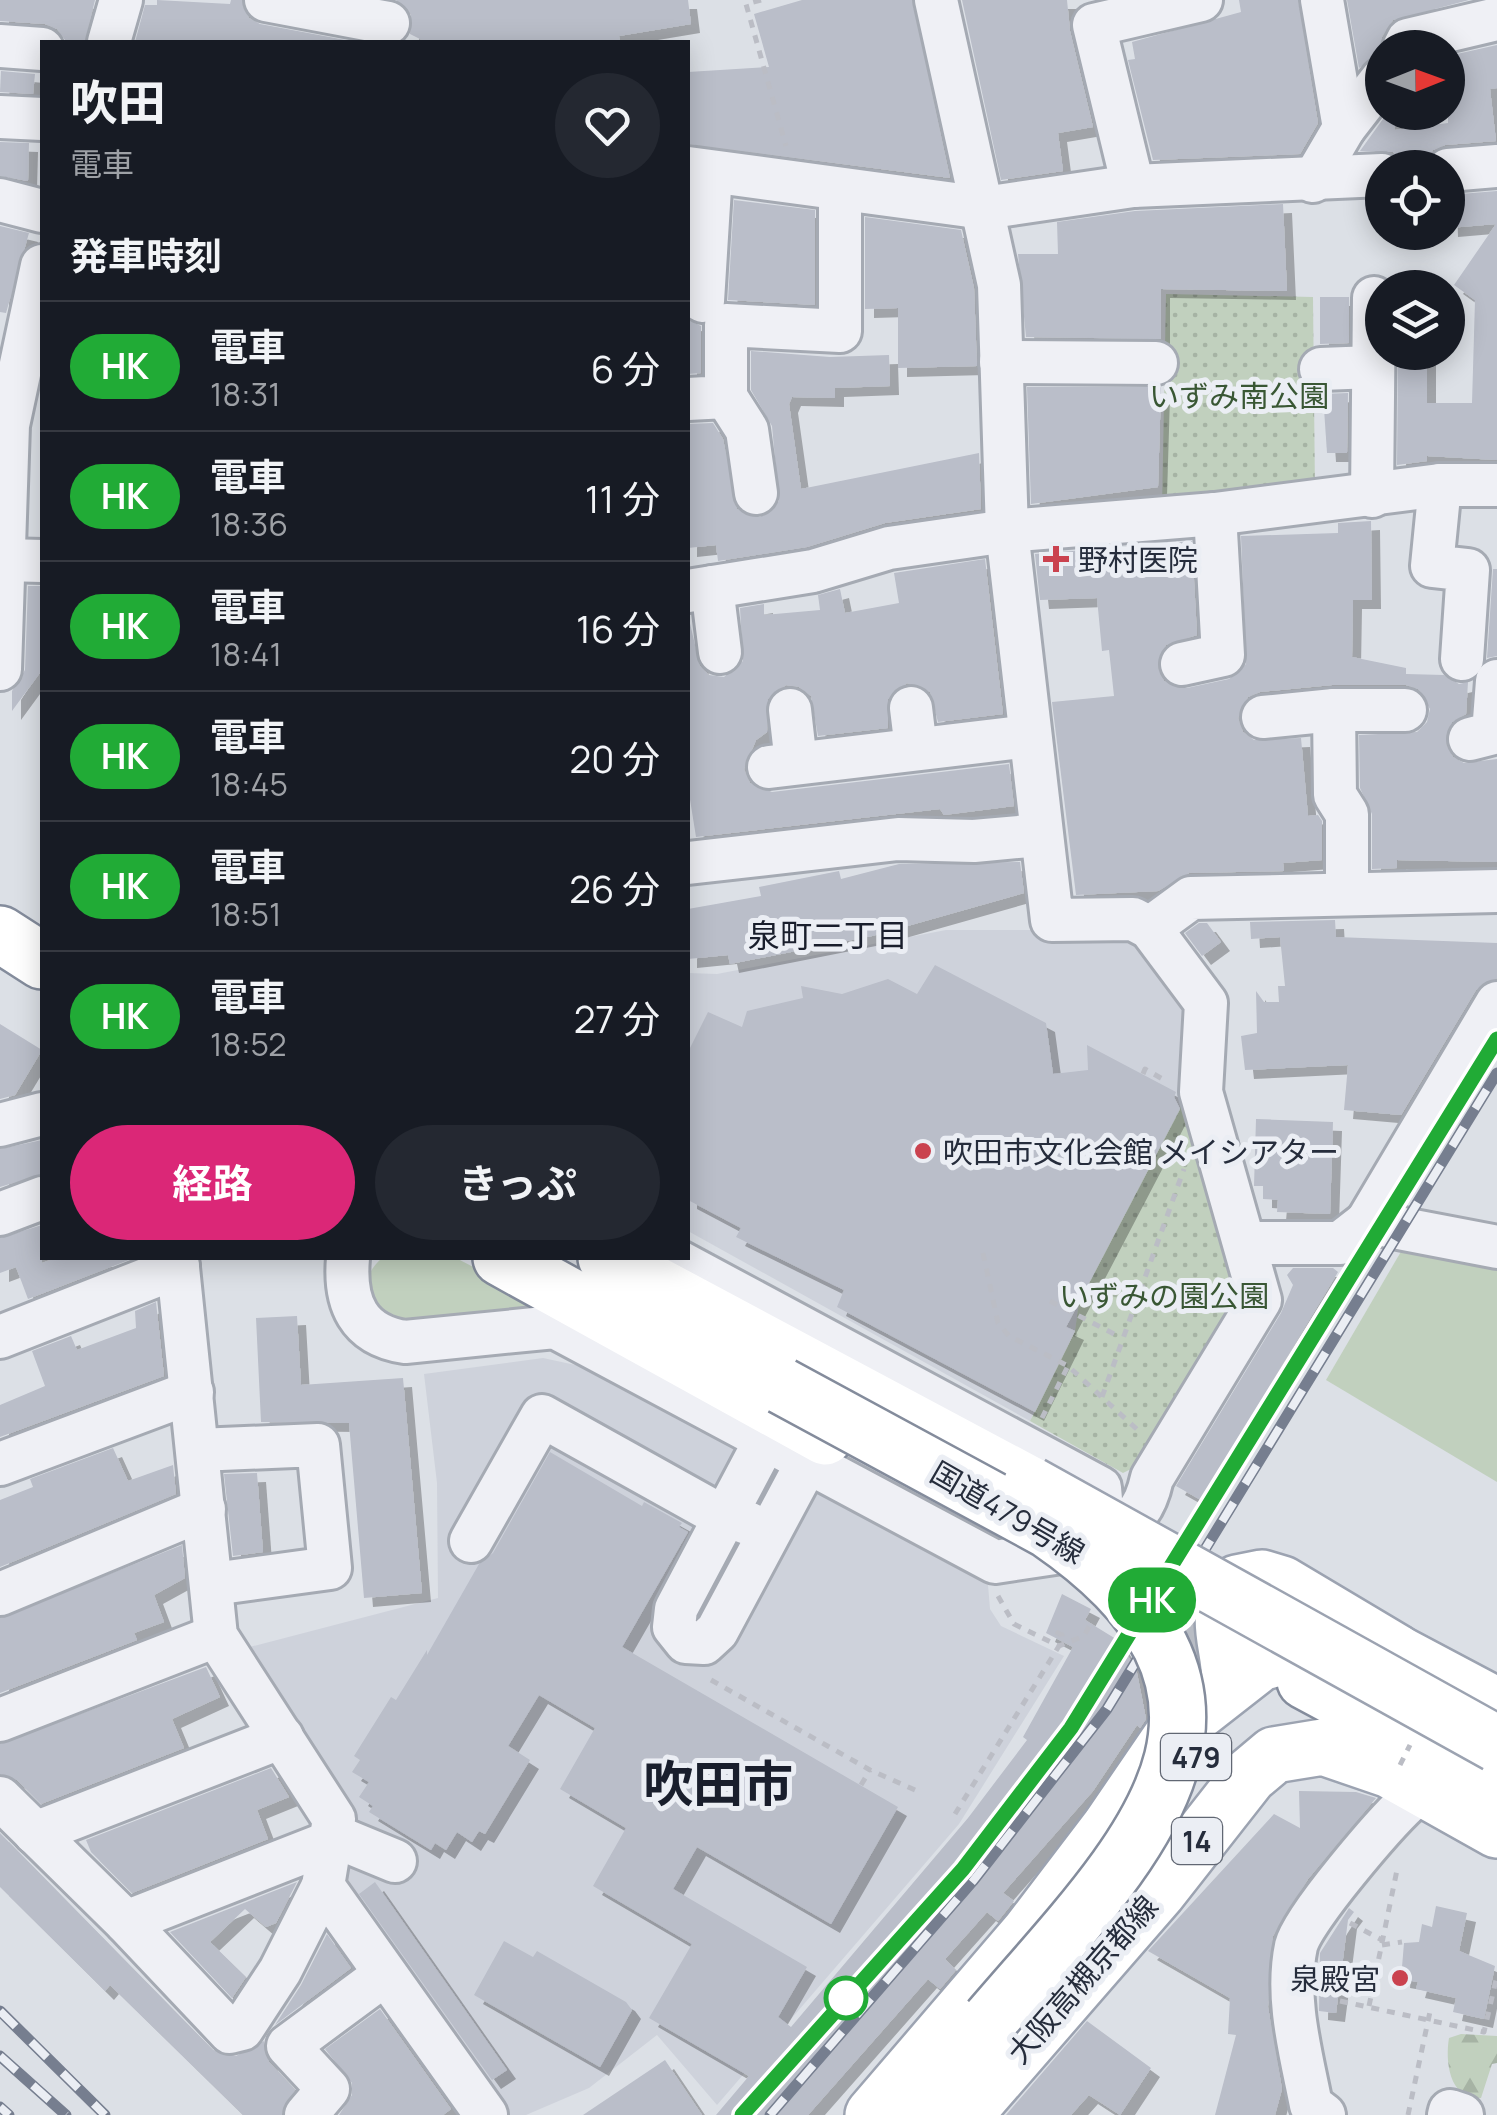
<!DOCTYPE html>
<html lang="ja">
<meta charset="utf-8">
<style>
body{margin:0;font-family:Manrope,"Noto Sans JP",sans-serif;background:#242831;color:#f1f3f6;height:100vh;display:flex;flex-direction:column;font-size:38px;white-space:nowrap}
*{box-sizing:border-box;margin:0}
p{font-size:32px;color:#9ea1a6}
.icon{flex:none;width:55px;height:55px;fill:none;stroke:currentColor;stroke-width:2;stroke-linecap:round;stroke-linejoin:round}
.map{position:relative;flex:1;overflow:hidden}
.side{position:absolute;left:40px;top:40px;width:650px;height:1220px;display:flex;flex-direction:column;background:#171b24;border-radius:0px;box-shadow:0 5px 25px #0003}
.side>*{flex:none}
.badge{padding:0 20px;border-radius:32px;font-size:35px;line-height:65px}
.needle{width:65px;rotate:89deg}
.fabs{position:absolute;left:1365px;top:30px;display:grid;gap:20px}
.fabs a{display:grid;place-items:center;width:100px;height:100px;border-radius:50%;background:#171b24;box-shadow:0 5px 25px #0003;font-size:50px}
.map>.badge{position:absolute;translate:-50% -50%;box-shadow:0 0 0 5px #fff}
h2{padding:0 30px;font-size:38px;line-height:90px}
.round{display:grid;place-items:center;flex:none;width:105px;height:105px;border-radius:52px;background:#242831}
.summary{display:flex;align-items:center;justify-content:space-between;height:170px;padding:0 30px}
h1{font-size:48px;font-weight:700;line-height:75px}
.action{display:flex;gap:20px;margin-top:auto;padding:20px 30px}
.action a{flex:1;height:115px;border-radius:60px;background:#db2777;color:#fff;font-size:40px;font-weight:700;line-height:115px;text-align:center}
.action a+a{background:#242831;color:#f1f3f6}
ul{padding:0;list-style:none}
li{display:flex;align-items:center;gap:30px;height:130px;padding:0 30px;border-top:2px solid #363941}
li div{flex:1}
li b{display:block;font-size:38px}
li em{font-style:normal}
li .badge{min-width:110px;font-weight:700;text-align:center}
.map>svg:first-child{display:block}
.built{fill:#ced2db}
.grass{fill:#c1d0be}
.forest{fill:url(#forest-firs)}
.park{fill:url(#park-dots)}
.building{fill:#babec9;filter:url(#shadow)}
.lines{fill:none;stroke-linecap:round;stroke-linejoin:round}
.highway-tunnel{stroke:#b8bcc4;stroke-width:55;stroke-dasharray:55 28;stroke-linecap:butt}
.minor-casing{stroke:#a5aab3;stroke-width:48}
.major-casing{stroke:#9ca3b1;stroke-width:60}
.highway-casing{stroke:#848c9c;stroke-width:60}
.path{stroke:#bbbdc5;stroke-width:5;stroke-dasharray:8 8;stroke-linecap:butt}
.minor{stroke:#eff0f5;stroke-width:42}
.major{stroke:#fff;stroke-width:55}
.highway{stroke:#fff;stroke-width:55}
.rail-casing{stroke:#767e8f;stroke-width:11}
.rail{stroke:#ebeef4;stroke-width:8;stroke-dasharray:22;stroke-linecap:butt}
.major-bridge-casing{stroke:#9ca3b1;stroke-width:60;stroke-linecap:butt}
.highway-bridge-casing{stroke:#848c9c;stroke-width:60;stroke-linecap:butt}
.path-bridge{stroke:#bbbdc5;stroke-width:5;stroke-dasharray:8 8;stroke-linecap:butt}
.major-bridge{stroke:#fff;stroke-width:55}
.highway-bridge{stroke:#fff;stroke-width:55}
.line-casing{stroke:#fff;stroke-width:22}
.line{stroke:#21ab36;stroke-width:15}
.poi-dot{fill:#ca424f;stroke:#ebeef4;stroke-width:4}
.stop-dot{fill:#fff;stroke:#21ab36;stroke-width:5}
.labels{text-anchor:middle;dominant-baseline:central;stroke-width:10;stroke-linejoin:round;paint-order:stroke}
.shield{fill:#ebeef4;stroke:#616773;stroke-width:2.5}
.shield-label{font-size:28px;font-weight:bold;fill:#262d3c}
.park-label{font-size:30px;fill:#395734;stroke:#ebeef4}
.poi-label{font-size:30px;fill:#262d3c;stroke:#ebeef4;text-anchor:start}
.street-label{font-size:30px;fill:#262d3c;stroke:#ebeef4}
.neighbourhood-label{font-size:32px;fill:#191e2c;stroke:#ebeef4}
.town-label{font-size:50px;font-weight:bold;fill:#191e2c;stroke:#ebeef4}
</style>
<div class="map">
<svg width="1497" height="2115" viewBox="0 0 1497 2115">
<defs>
<pattern id="forest-firs" width="22" height="20" patternUnits="userSpaceOnUse" patternTransform="scale(2.5)"><rect width="22" height="20" fill="#c1d0be"/><path d="M5 1l3.5 6h-7zM16 11l3.5 6h-7z" fill="#a6b3a4"/></pattern>
<pattern id="park-dots" width="8" height="8" patternUnits="userSpaceOnUse" patternTransform="scale(2.5)"><rect width="8" height="8" fill="#c1d0be"/><path d="M2 2h.1M6 6h.1" fill="none" stroke="#a6b3a4" stroke-width="1.8" stroke-linecap="round"/></pattern>
<filter id="shadow"><feDropShadow dx="9" dy="9" stdDeviation="0" flood-color="#0004"/></filter>
</defs>
<rect width="100%" height="100%" fill="#dce0e6"/>
<!-- built -->
<g class="built">
<path d="M946,930H1125L1190,1007L1183,1102L1079,1302L1075,1331L1030,1421L688,1231V973L717,974Z"/>
<path d="M543,1358L580,1366L988,1585L990,1609L1001,1626L1064,1656L959,1824L717,2105L657,2035L589,2088L526,2115H496L333,1883L344,1815L242,1649L438,1598L437,1483L424,1374Z"/>
</g>
<!-- grass -->
<g class="grass">
<path d="M1406,1243L1497,1257V1482L1326,1380Z"/>
<path d="M382,1258H456L556,1310L425,1330L374,1312C364,1290 363,1275 382,1258Z"/>
</g>
<!-- forest -->
<path class="forest" d="M1461,2034L1497,2036V2063L1492,2064L1481,2098C1449,2100 1445,2061 1449,2038Z"/>
<!-- park -->
<g class="park">
<path d="M1166,294L1313,297L1315,493L1162,509Z"/>
<path d="M1183,1102L1245,1287L1135,1467L1123,1473L1030,1421L1075,1331L1079,1302Z"/>
</g>
<!-- building -->
<g class="building">
<path d="M0,0H95L85,41L65,40L57,29L45,24L0,21Z"/>
<path d="M157,0L230,4L231,0H242L249,18L260,24L356,42H135L145,5H157Z"/>
<path d="M396,0H688L691,24L619,36L620,42H426L410,34L411,14Z"/>
<path d="M802,0H912L950,178L688,144V72L769,67L754,14Z"/>
<path d="M962,0H1067L1070,31L1093,127L1058,133L1063,171L1001,180Z"/>
<path d="M1239,0H1298L1318,123L1300,154L1153,160L1128,60L1135,59L1132,42L1241,12Z"/>
<path d="M1347,0H1469L1393,20L1382,37L1379,55L1359,68Z"/>
<path d="M1497,45V88L1490,89L1496,141L1445,145L1433,150L1425,163L1404,165L1393,152L1360,151L1388,112H1394L1395,130L1448,123V56Z"/>
<path d="M1,71L35,74L33,94L0,92Z"/>
<path d="M0,142L29,143L28,181L0,176Z"/>
<path d="M1497,191V460L1427,456V461L1397,465L1398,353H1427V403H1472L1475,300L1454,285L1496,224L1449,228L1448,195Z"/>
<path d="M734,200L815,210V305L728,300Z"/>
<path d="M1283,204L1287,291L1161,289V339L1026,337L1018,254H1058L1057,222L1135,211Z"/>
<path d="M865,217L961,230L974,288L977,366L898,368V308L865,309Z"/>
<path d="M0,226L29,233L6,313L0,312Z"/>
<path d="M1320,297H1349V343L1320,344Z"/>
<path d="M688,320L701,326V373L688,374Z"/>
<path d="M751,351L830,357L889,355L890,386L835,388V398L792,397L789,404L801,489L979,453L981,509L885,523L807,547L718,561L716,545L688,548V424L713,423L723,439L737,509L760,517L779,501L772,426L751,390Z"/>
<path d="M1027,387H1161L1158,487L1031,504Z"/>
<path d="M1348,393L1347,453H1327L1323,394Z"/>
<path d="M1371,521L1372,600H1353L1352,657L1406,668V674L1444,675L1459,684L1468,682L1466,714L1452,722L1446,744L1453,757L1464,763L1497,759V862L1397,860V868L1372,869V814L1360,788L1359,735L1417,732L1427,722L1430,709L1418,689L1406,685H1332L1260,692L1248,697L1238,718L1243,732L1254,740L1301,738L1308,816L1318,815L1322,821V860L1283,863L1284,871L1189,873L1158,891L1076,895L1052,702L1114,696L1109,650L1102,651L1097,598L1040,600L1035,554L1085,550L1086,565L1173,560L1172,543L1192,541L1197,635L1166,645L1158,668L1164,681L1187,688L1229,679L1246,664L1241,536L1338,533V523Z"/>
<path d="M985,559L1003,714L938,722L930,692L907,683L888,699V728L818,736L811,696L799,687L786,685L768,699L767,732L756,740L744,769L750,783L772,792L1009,764L1014,806L944,815L940,809L696,837L688,787V615L700,666L709,675L724,677L743,661L740,608L764,604V615L820,610L818,595L840,589L845,613L899,603L894,573Z"/>
<path d="M1493,569H1497V656L1487,658Z"/>
<path d="M28,586H42V670L12,711V691L25,670Z"/>
<path d="M1020,862L1024,893L872,936L730,964L728,955L688,959V909L761,896L759,887L839,871L841,879L899,864Z"/>
<path d="M1335,920L1336,937L1497,943V978L1476,990L1401,1115L1344,1110L1348,1065L1245,1070L1241,1036L1257,1033L1256,991L1264,1002H1279L1278,986H1285L1280,937L1251,939L1250,922Z"/>
<path d="M1199,923H1207L1221,942L1202,956L1185,933Z"/>
<path d="M935,965L1046,1023L1053,1074L1088,1070L1087,1045L1176,1092L1174,1097L1180,1109L1066,1327L1075,1331L1035,1412L837,1307L844,1290L736,1237L741,1228L688,1200V1052L708,1012L742,1027L747,1011L803,998L801,986L842,994L888,979L917,994Z"/>
<path d="M0,1024L42,1050L15,1095L0,1099Z"/>
<path d="M1256,1119L1333,1122L1330,1214L1277,1212L1278,1200L1263,1199V1186H1254Z"/>
<path d="M42,1140V1174L0,1187V1149Z"/>
<path d="M42,1225V1263L56,1258H134L28,1299L16,1267L0,1273V1238Z"/>
<path d="M1293,1268H1333L1338,1272L1201,1500L1176,1486L1281,1313L1293,1285L1287,1275Z"/>
<path d="M156,1302L164,1376L0,1437V1405L45,1386L32,1351L71,1336L77,1350L136,1328L135,1311Z"/>
<path d="M297,1316L301,1385L403,1378L422,1593L364,1598L349,1423L261,1422L256,1318Z"/>
<path d="M113,1448L128,1481L173,1465L176,1494L0,1567V1500L33,1487L30,1479Z"/>
<path d="M550,1452L642,1506L644,1502L682,1523L679,1527L688,1532L622,1647L898,1807L831,1924L697,1847L673,1889L807,1967L778,2017L791,2027L968,1818L1027,1740L1023,1737L1073,1647L1046,1633L1062,1594L1091,1609L1085,1620L1116,1639L1136,1668L1146,1719L1140,1728L1137,1725L1093,1791L1003,1893L1014,1901L998,1921L987,1912L945,1959L956,1970L940,1989L928,1979L808,2115H716L749,2076L649,2018L692,1944L593,1886L626,1828L560,1789L595,1728L539,1695L508,1746L530,1760L485,1834L479,1831L472,1842L457,1832L446,1850L435,1843L431,1850L369,1812L373,1806L359,1797L369,1782L352,1772L360,1760L354,1756L391,1697L396,1700L427,1650V1655L479,1564L493,1553Z"/>
<path d="M257,1473L263,1552L233,1556L224,1474Z"/>
<path d="M182,1545L185,1578L154,1595L164,1622L134,1633L137,1640L0,1693V1618Z"/>
<path d="M206,1667L220,1697L172,1719L184,1748L41,1804L17,1780L0,1774V1744Z"/>
<path d="M271,1768L289,1797L257,1810L268,1839L132,1893L91,1852L86,1840Z"/>
<path d="M1299,1791L1356,1792L1376,1798L1308,1879L1273,1936L1268,2007L1282,2089L1275,2115H1215L1236,2035L1228,2034L1230,1998L1148,1951L1274,1814L1300,1828Z"/>
<path d="M0,1833L213,2050L236,2056L264,2041L269,2062L295,2090L282,2115H243L110,1985L105,1991L0,1887Z"/>
<path d="M297,1882L276,1923L266,1927L245,1909L210,1942L246,1977L232,1998L170,1932Z"/>
<path d="M375,1882L507,2070L492,2080L359,1894Z"/>
<path d="M1436,1906L1467,1913L1459,1951L1495,1966L1484,2019L1453,2012L1456,1998L1416,1989L1418,1982L1401,1979L1404,1943L1419,1942L1422,1924L1432,1927Z"/>
<path d="M1349,1908L1354,1912L1348,1920L1336,2013L1319,2011L1320,1953Z"/>
<path d="M327,1934L351,1968L275,2025L301,1985Z"/>
<path d="M504,1941L533,1957L537,1951L626,2002L632,2010L600,2067L474,1995Z"/>
<path d="M380,2009L451,2109L443,2115H339L352,2095V2083L325,2049Z"/>
<path d="M1087,2021L1151,2068L1120,2115L1089,2095L1071,2115H1006Z"/>
<path d="M665,2060L702,2115H583Z"/>
</g>
<g class="lines">
<!-- highway-tunnel -->
<path class="highway-tunnel" d="M1102,1578L1262,1659"/>
<defs>
<g id="minor">
<path d="M266,0L388,23"/>
<path d="M936,0L999,285L1007,531L1052,920L1133,919L1150,928L1206,1003L1201,1092L1260,1300L1152,1478C1143,1519 1128,1524 1093,1538"/>
<path d="M109,42L121,0"/>
<path d="M0,46L42,49"/>
<path d="M1404,48L1408,40L1497,19"/>
<path d="M0,117L42,119"/>
<path d="M1344,128L1382,79"/>
<path d="M688,168L984,208L1133,186L1382,175"/>
<path d="M1448,170L1497,166"/>
<path d="M1313,181L1344,128L1322,0"/>
<path d="M1133,186L1094,25L1201,0"/>
<path d="M0,200L42,211"/>
<path d="M703,301L711,172"/>
<path d="M1001,362L1156,363"/>
<path d="M1321,369L1373,367"/>
<path d="M726,397L747,430L756,493"/>
<path d="M688,399L726,397V325L840,331V192"/>
<path d="M1440,485L1432,566L1468,570L1462,659"/>
<path d="M1372,496L1374,298"/>
<path d="M5,560L42,561"/>
<path d="M712,587L720,652"/>
<path d="M688,591L813,571L889,548L1007,531L1215,514L1440,485H1497"/>
<path d="M1182,664L1223,655L1215,514"/>
<path d="M0,669L8,425L42,266"/>
<path d="M911,708L916,749"/>
<path d="M790,710L796,763"/>
<path d="M1263,717L1334,710"/>
<path d="M1470,739L1493,733L1497,681"/>
<path d="M769,767L1030,736"/>
<path d="M688,863L898,839L974,841L1040,835"/>
<path d="M1347,892V814L1335,795L1334,710H1405"/>
<path d="M1150,928L1191,898L1497,891"/>
<path d="M0,1125L42,1114"/>
<path d="M0,1214L42,1198"/>
<path d="M1367,1222L1497,1003"/>
<path d="M1245,1243H1340L1367,1222L1497,1247"/>
<path d="M177,1258L216,1636L334,1819L323,1886L486,2115"/>
<path d="M348,1258C344,1303 358,1335 405,1342L555,1327L995,1562L1068,1551L1093,1538L1102,1511L1100,1488L672,1258"/>
<path d="M0,1337L178,1267"/>
<path d="M766,1439L676,1609L674,1627L686,1642L704,1643L717,1631L808,1461"/>
<path d="M198,1450L318,1445L330,1568L213,1584"/>
<path d="M0,1464L192,1392"/>
<path d="M471,1541L542,1416L709,1509L750,1524"/>
<path d="M0,1594L204,1509"/>
<path d="M0,1720L216,1636"/>
<path d="M0,1798L126,1922L330,1842L344,1840L395,1861"/>
<path d="M35,1833L282,1737"/>
<path d="M126,1922L230,2032L242,2029L280,1971L323,1886"/>
<path d="M306,2115L328,2089L288,2046L384,1975"/>
<path d="M1324,2115L1311,2105C1301,2054 1285,1998 1296,1946C1303,1918 1385,1823 1409,1801"/>
<path d="M1449,2115L1450,2111L1462,2115"/>
</g>
<g id="major">
<path d="M1230,1685C1231,1644 1210,1618 1237,1583L1262,1578L1282,1584L1396,1652"/>
<path d="M873,2115L1029,1933L1109,1828L1178,1727L1260,1663L1308,1650L1397,1653L1497,1706"/>
<path d="M964,2115L1158,1892L1249,1776L1274,1755L1323,1747L1390,1770L1497,1830"/>
</g>
<g id="highway">
<path d="M0,934L42,961"/>
<path d="M501,1258L825,1437"/>
<path d="M606,1258L1031,1485"/>
<path d="M1305,1681L1497,1784"/>
<path d="M906,2115L990,2020"/>
</g>
</defs>
<!-- minor casing -->
<use href="#minor" class="minor-casing"/>
<!-- major casing -->
<use href="#major" class="major-casing"/>
<!-- highway casing -->
<use href="#highway" class="highway-casing"/>
<!-- path -->
<g class="path">
<path d="M761,0L746,4L786,146"/>
<path d="M1143,1074L1145,1069L1166,1081"/>
<path d="M983,1253L998,1323L1009,1336L1068,1366L1141,1433"/>
<path d="M1050,1301L1120,1337"/>
<path d="M1102,1397L1184,1169"/>
<path d="M1042,1418L1068,1366"/>
<path d="M998,1596L1014,1624L1059,1646L1084,1636L1091,1623"/>
<path d="M711,1680L870,1770L915,1790"/>
<path d="M861,1785L870,1770"/>
<path d="M955,1814L1059,1646L1062,1635L1054,1631"/>
<path d="M1350,1923L1382,1940"/>
<path d="M1382,1945L1402,1942"/>
<path d="M1340,2001L1484,2032L1496,1980"/>
<path d="M1369,2006L1397,1870"/>
<path d="M1408,2115L1431,2007"/>
</g>
<!-- minor -->
<use href="#minor" class="minor"/>
<!-- major -->
<use href="#major" class="major"/>
<!-- highway -->
<use href="#highway" class="highway"/>
<defs>
<g id="rail">
<path d="M0,2011L105,2115"/>
<path d="M0,2056L66,2115"/>
<path d="M0,2107L9,2115"/>
<path d="M743,2115C862,1980 986,1850 1089,1702L1497,1039"/>
<path d="M770,2115L973,1881L1107,1709L1497,1073"/>
</g>
</defs>
<!-- rail casing -->
<use href="#rail" class="rail-casing"/>
<!-- rail -->
<use href="#rail" class="rail"/>
<defs>
<path id="major-bridge" d="M1031,1485L1497,1744"/>
<path id="highway-bridge" d="M782,1386L1048,1530C1299,1703 1133,1853 990,2020"/>
</defs>
<!-- major-bridge casing -->
<use href="#major-bridge" class="major-bridge-casing"/>
<!-- highway-bridge casing -->
<use href="#highway-bridge" class="highway-bridge-casing"/>
<!-- path-bridge -->
<path class="path-bridge" d="M1400,1765L1410,1745"/>
<!-- major-bridge -->
<use href="#major-bridge" class="major-bridge"/>
<!-- highway-bridge -->
<use href="#highway-bridge" class="highway-bridge"/>
</g>
<g class="lines">
<defs>
<path id="line" d="M742,2115L963,1869L1071,1728L1497,1039"/>
</defs>
<!-- line casing -->
<use href="#line" class="line-casing"/>
<!-- line -->
<use href="#line" class="line"/>
</g>
<!-- markers -->
<g class="poi-dot">
<path d="M1051 544h10v10h10v10h-10v10h-10v-10h-10v-10h10z"/>
<circle cx="923" cy="1151" r="10"/>
<circle cx="1400" cy="1978" r="10"/>
</g>
<circle class="stop-dot" cx="846" cy="1998" r="20"/>
<g class="labels">
<!-- shield labels -->
<g class="shield">
<rect x="1161" y="1734" width="70" height="46" rx="8"/>
<rect x="1172" y="1818" width="50" height="46" rx="8"/>
</g>
<g class="shield-label">
<text x="1196" y="1757">479</text>
<text x="1197" y="1841">14</text>
</g>
<!-- park labels -->
<g class="park-label">
<text x="1239" y="395">いずみ南公園</text>
<text x="1164" y="1295">いずみの園公園</text>
</g>
<!-- poi labels -->
<g class="poi-label">
<text x="1078" y="559">野村医院</text>
<text x="943" y="1151">吹田市文化会館 メイシアター</text>
<text x="1380" y="1978" text-anchor="end">泉殿宮</text>
</g>
<!-- street labels -->
<g class="street-label">
<text transform="translate(1008 1512) rotate(30)">国道479号線</text>
<text transform="translate(1082 1979) rotate(-49)">大阪高槻京都線</text>
</g>
<!-- neighbourhood labels -->
<g class="neighbourhood-label">
<text x="828" y="935">泉町二丁目</text>
</g>
<!-- town labels -->
<g class="town-label">
<text x="718" y="1783">吹田市</text>
</g>
</g>
</svg>
<div class="fabs">
<a><svg class="needle" viewBox="-14 -14 28 28"><path d="M0-13l5 13h-10z" fill="#e53935"/><path d="M0 13l5-13h-10z" fill="#9ea1a6"/></svg></a>
<a><svg class="icon" aria-label="locate" viewBox="0 0 24 24"><circle cx="12" cy="12" r="6"/><path d="M12 2v4M12 18v4M2 12h4M18 12h4"/></svg></a>
<a><svg class="icon" aria-label="layers" viewBox="0 0 24 24"><path d="M12 4l9 5-9 5-9-5zM3 14l9 5 9-5"/></svg></a>
</div>
<b class="badge" style="left:1152px;top:1600px;background:#21ab36;color:#fff">HK</b>
<section class="side">
<div class="summary"><div><h1>吹田</h1><p>電車</p></div><a class="round"><svg class="icon" aria-label="heart" viewBox="0 0 24 24"><path d="M12 20l-8-8c-3-5 5-10 8-4 3-6 11-1 8 4z"/></svg></a></div>
<h2>発車時刻</h2>
<ul>
<li><span class="badge" style="background:#21ab36;color:#fff">HK</span><div><b>電車</b><p>18:31</p></div><em>6 分</em></li>
<li><span class="badge" style="background:#21ab36;color:#fff">HK</span><div><b>電車</b><p>18:36</p></div><em>11 分</em></li>
<li><span class="badge" style="background:#21ab36;color:#fff">HK</span><div><b>電車</b><p>18:41</p></div><em>16 分</em></li>
<li><span class="badge" style="background:#21ab36;color:#fff">HK</span><div><b>電車</b><p>18:45</p></div><em>20 分</em></li>
<li><span class="badge" style="background:#21ab36;color:#fff">HK</span><div><b>電車</b><p>18:51</p></div><em>26 分</em></li>
<li><span class="badge" style="background:#21ab36;color:#fff">HK</span><div><b>電車</b><p>18:52</p></div><em>27 分</em></li>
</ul>
<div class="action"><a>経路</a><a>きっぷ</a></div>
</section>
</div>
